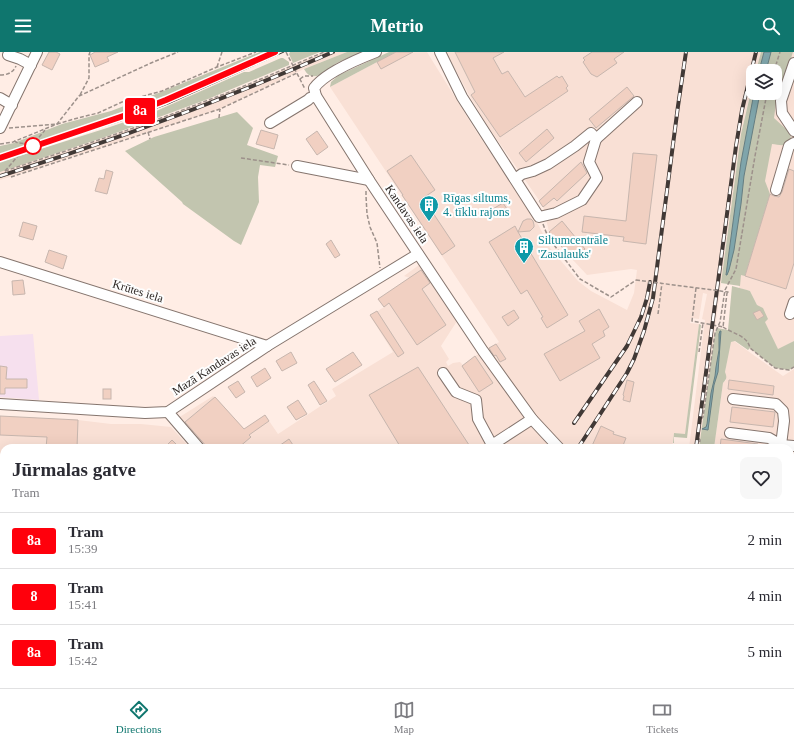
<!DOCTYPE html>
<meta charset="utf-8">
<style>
body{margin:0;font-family:"Times New Roman",serif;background:#f7f7f7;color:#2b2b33;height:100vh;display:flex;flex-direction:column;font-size:15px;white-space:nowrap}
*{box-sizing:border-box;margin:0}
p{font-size:13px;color:#7c7c81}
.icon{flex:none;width:22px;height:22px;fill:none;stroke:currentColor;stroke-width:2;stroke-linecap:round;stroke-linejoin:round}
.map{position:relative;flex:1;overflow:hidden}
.details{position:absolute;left:0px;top:392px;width:794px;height:244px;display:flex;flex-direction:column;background:#fff;border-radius:12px 12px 0 0;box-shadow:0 4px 16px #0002}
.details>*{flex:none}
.badge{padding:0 8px;border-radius:3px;font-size:14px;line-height:26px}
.tools{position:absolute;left:746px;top:12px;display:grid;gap:8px}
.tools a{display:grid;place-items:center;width:36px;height:36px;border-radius:8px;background:#fff;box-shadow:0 4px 16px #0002;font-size:20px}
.map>.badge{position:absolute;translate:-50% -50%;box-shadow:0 0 0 2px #fff}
.round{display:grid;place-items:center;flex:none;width:42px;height:42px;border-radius:8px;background:#f7f7f7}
.head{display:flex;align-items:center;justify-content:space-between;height:68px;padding:0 12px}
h1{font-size:19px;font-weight:600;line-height:30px}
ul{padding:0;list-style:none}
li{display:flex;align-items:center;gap:12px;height:56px;padding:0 12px;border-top:1px solid #e1e1e2}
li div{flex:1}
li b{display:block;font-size:15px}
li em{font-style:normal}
li .badge{min-width:44px;font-weight:700;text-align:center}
header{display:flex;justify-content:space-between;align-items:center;height:52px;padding:0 12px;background:#0f766e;color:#fff;font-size:18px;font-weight:600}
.menu{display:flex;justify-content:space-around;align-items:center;height:56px;border-top:1px solid #e1e1e2;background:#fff;font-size:11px;color:#7c7c81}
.menu a{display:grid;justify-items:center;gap:2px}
.menu .active{color:#0f766e}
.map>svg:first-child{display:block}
.commercial{fill:#f6e0ee}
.built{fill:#f9e0d5}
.green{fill:#c2c5af}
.water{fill:#7fa5ab;stroke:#667e82}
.building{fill:#f1d0c2;stroke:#c7b6ae}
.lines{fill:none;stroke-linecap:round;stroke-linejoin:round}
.minor-casing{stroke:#85756e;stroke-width:12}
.path{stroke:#9d918b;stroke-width:1.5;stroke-dasharray:4 2;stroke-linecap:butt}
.minor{stroke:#fff;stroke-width:10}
.tram{stroke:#413936;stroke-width:1}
.rail-casing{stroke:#413936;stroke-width:4}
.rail{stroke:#fefefe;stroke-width:2.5;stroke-dasharray:8;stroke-linecap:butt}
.path-bridge{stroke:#9d918b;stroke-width:1.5;stroke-dasharray:4 2;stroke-linecap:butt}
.line-casing{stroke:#fff;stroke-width:9}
.line{stroke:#ff000c;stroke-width:6}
.stop-dot{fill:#fff;stroke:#ff000c;stroke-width:2}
.labels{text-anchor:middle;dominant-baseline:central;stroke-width:4;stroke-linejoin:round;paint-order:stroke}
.culture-label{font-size:12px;fill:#0d838f;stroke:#fefefe;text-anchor:start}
.street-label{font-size:12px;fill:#2a2421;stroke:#fefefe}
</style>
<header><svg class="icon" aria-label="menu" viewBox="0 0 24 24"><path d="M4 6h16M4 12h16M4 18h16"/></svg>Metrio<svg class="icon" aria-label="search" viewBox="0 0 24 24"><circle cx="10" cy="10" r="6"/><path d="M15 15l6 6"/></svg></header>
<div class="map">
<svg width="794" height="636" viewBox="0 0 794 636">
<rect width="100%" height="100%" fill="#ffede5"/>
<!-- commercial -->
<g class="commercial">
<path d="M33,282L39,348L0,345V284Z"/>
<path d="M0,547L4,548V579H0Z"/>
</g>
<!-- built -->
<g class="built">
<path d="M324,0H347L304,17L220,57L0,128V119L87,92L202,51L260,28Z"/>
<path d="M396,0H427L474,76L539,174L550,196L578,229L591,239L627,258L634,241L637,218L631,217L587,223L573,208L549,180L543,154L485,70L468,41L446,0H761L756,19H753V31L741,82L699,396H689L705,268L702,267L707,242L703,241L699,267L691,266L690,271L699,272L685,383L674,381L672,396H205L178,366L213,344L244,377L265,363L278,382L336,344L332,337L393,300L370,264L384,255L378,247L410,226L404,224L419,213L457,269L441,294L449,307L446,310L448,314L453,311L460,310L463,313L475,304L499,290L330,35Z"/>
<path d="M784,0H794V289L778,298L750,239L739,236L751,151Z"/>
<path d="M734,289L783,324L794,317L793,549L790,548V396H714L722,338L723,331L726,328L725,320L730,290Z"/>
<path d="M0,364L78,368L111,372H141L171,375L190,396H4V511L0,512Z"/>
<path d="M790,628L794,631L791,636H698L699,632H790Z"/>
<path d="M88,632H299L293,636H89Z"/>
<path d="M394,632H667L666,636H397Z"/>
</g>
<!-- green -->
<g class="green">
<path d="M260,0H271L170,44L110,67L65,82L64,81L31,91L29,93L0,103V94L14,91L62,72L111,59L161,40Z"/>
<path d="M290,0H320L293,11L289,2Z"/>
<path d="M347,0H363C355,3 347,6 339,10C328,15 314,35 304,17Z"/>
<path d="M389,0H396L330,35L331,30L339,23Z"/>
<path d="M761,0H793L776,51L774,66L787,78L791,85C788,96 781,93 772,92L765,129L770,142L745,224L741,223L740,234L721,231L741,82L753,31V41H775V19H756Z"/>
<path d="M281,6H283L289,10V13L208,47L105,85L0,120V110L107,76L154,60L244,20H249Z"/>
<path d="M237,60L253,76L247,93L278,104L275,115L260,113L258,125L259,150L241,193L234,189L183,152L182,150L125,99L154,85Z"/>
<path d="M732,234L747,238L750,239L757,253L763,256L768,267L765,270L778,297L794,289V315L789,318L775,316L750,296L748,298L735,289L731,290L725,320C727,325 727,327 723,331L714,396H699L715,281L717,276L728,278Z"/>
<path d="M699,272L701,273L687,386L674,385V391H673L674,381L685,382Z"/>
</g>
<!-- water -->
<g class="water">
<path d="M764,0H771L766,19H759Z"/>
<path d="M754,41H760L744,124L741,152L734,198L729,218L727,223H726L741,110Z"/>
<path d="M720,279H721L718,320L714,333L708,378L702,377L706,375L707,372L711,341L715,324L716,315L719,298V282Z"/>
</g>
<!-- building -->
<g class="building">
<path d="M49,0H56L60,2L52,18L42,13Z"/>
<path d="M95,0H118L107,5L109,9L95,15L90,3Z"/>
<path d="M396,0H413L381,17L377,10Z"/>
<path d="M455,0H504L493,6L502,22L508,19L525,45L557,24L559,26L562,24L568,34L566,36L568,39L500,85L471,43L475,40Z"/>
<path d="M592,0H624L614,7L617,11L597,25L591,22L583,10L585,8L583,6Z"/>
<path d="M627,35L634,44L596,76L589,67Z"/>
<path d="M547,77L554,86L526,110L519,101Z"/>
<path d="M261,78L278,83L274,97L256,92Z"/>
<path d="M317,79L328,95L317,103L306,87Z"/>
<path d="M633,101L657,103L646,192L623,189L624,185L582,180L584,164L626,169Z"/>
<path d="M411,103L435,138L423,146L455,194L442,203L402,143H403L387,119Z"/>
<path d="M581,110L587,121L557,149L554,146L543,155L539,149Z"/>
<path d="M789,117L794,119V211L786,237L745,224L770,142L774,144L779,145L782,140Z"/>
<path d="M106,118L113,120L107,142L95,139L99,126L104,127Z"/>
<path d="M503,151L507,157L494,165L491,158Z"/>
<path d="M527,167H531L533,169L534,173V175L530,179L518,180L568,263L547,276L541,266L543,265L527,238L521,242L489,190L515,174L518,180L523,169Z"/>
<path d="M562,169L585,197L573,208L549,180Z"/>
<path d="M23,170L37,174L33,188L19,184Z"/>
<path d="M331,188L340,203L335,206L326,192Z"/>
<path d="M49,198L67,204L63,217L45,210Z"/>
<path d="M421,218L430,231L422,237L446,273L417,293L389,251L384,255L378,247Z"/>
<path d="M23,228L25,242L13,243L12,229Z"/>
<path d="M599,257L609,275L603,279L605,284L592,292L600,306L560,329L544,302L585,279L579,269Z"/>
<path d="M514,258L519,266L508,274L502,265Z"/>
<path d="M760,258L764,264L757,268L753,261Z"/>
<path d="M377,259L404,301L398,305L370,263Z"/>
<path d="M496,292L506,307L500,310L496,303L494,304L489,296Z"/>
<path d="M291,300L297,311L282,319L276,309Z"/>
<path d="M353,300L362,313L335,330L326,317Z"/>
<path d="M475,304L493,331L479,340L462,314Z"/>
<path d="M0,314L7,315L6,327H27V336H5V342H0Z"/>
<path d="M418,315L471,396H401L369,343Z"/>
<path d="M265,316L271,326L257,335L251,325Z"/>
<path d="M627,328L634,330L630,350L623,348L624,344L623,343Z"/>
<path d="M729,328L774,334L773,343L728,337Z"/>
<path d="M238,329L245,340L236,346L228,335Z"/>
<path d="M314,329L327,349L320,353L308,333Z"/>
<rect x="103" y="337" width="8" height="10"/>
<path d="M215,345L244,377L265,363L269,369L249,383L251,385L238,396H208L185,370Z"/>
<path d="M298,348L307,362L296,368L287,355Z"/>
<path d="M732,355L775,360L773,375L730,370Z"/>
<path d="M0,364L78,368L77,396H46L47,385L0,383Z"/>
<path d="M601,374L614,380L613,382L626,386L622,396H591Z"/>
<path d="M289,387L295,396H276Z"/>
<path d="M721,387L758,392L757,396H720Z"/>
<path d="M172,388L180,396H164Z"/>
</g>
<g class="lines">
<defs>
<g id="minor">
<path d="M376,0C358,7 325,21 314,36L316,44L369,128L483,299L532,367L559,396"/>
<path d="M440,0L462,45L539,165L556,161L582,148L597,126L589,110L596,87"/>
<path d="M8,3L20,7L31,13"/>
<path d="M794,11L781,49L782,61L794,79"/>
<path d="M0,46L12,53"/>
<path d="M270,71L308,48L310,46L316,44"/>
<path d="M0,76L37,0"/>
<path d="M297,114L369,128"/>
<path d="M515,127L522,122L533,119L548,112L575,94L591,81L596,87L637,50"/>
<path d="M776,138L789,94L794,91"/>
<path d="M0,210L267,294"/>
<path d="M790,262L794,250"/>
<path d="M443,321L456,340L476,348L478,367L492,393L532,367"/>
<path d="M0,352L145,361L168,360L267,294L418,202"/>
<path d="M168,360L199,396"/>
<path d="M730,381L769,386L781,393L784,369L783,359L776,352L733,347"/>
<path d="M781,396V393L794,394"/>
<path d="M0,464L4,465"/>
<path d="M790,515L794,516"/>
<path d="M790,559L794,555"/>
<path d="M0,596L4,595"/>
<path d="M790,621L794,623"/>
<path d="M387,632L390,636"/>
<path d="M736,632L737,636"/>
<path d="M526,636L527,632"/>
<path d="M578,636L579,632"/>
<path d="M759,636L761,632"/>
</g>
</defs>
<!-- minor casing -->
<use href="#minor" class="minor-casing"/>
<!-- path -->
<g class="path">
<path d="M286,0L305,37"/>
<path d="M217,15L222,0"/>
<path d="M774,19L780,0"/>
<path d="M0,23C7,23 13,21 16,14"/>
<path d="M300,27L304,24H313"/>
<path d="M80,43L89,26V3L90,0"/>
<path d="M219,66L220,57"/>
<path d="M9,76L57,72L74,67L98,61L122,50L162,39L217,15L256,0"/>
<path d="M148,80L150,87"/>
<path d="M14,89L18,91L31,92"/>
<path d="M0,92L13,90L57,72L79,44L151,11L178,0"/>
<path d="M241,106L289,113"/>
<path d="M5,119C71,97 138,76 203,50C244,35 284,17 324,0"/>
<path d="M5,119L17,105L36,89L45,78"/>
<path d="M11,125L220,57L297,21"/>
<path d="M366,139V144L367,162L370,175L377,191L380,216"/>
<path d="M543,172L546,180L554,193L580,227L611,245L636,228"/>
<path d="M696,236L692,269L723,275L727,241"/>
<path d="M658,262L662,231"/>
<path d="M723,275C733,282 747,283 750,296L775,316L789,318L794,315"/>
<path d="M699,300L703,271"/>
<path d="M678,396L679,392"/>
<path d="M699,396L700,388L698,385L701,367L703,365L715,281L720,270L725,238L736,217L755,104L767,41"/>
<path d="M672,632L673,636"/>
<path d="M668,636V632"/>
<path d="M693,636V632"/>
</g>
<!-- minor -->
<use href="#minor" class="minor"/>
<!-- tram -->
<path class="tram" d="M0,108L136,64L168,52L284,0"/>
<defs>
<g id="rail">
<path d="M0,124C113,89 224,48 333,0"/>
<path d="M574,371L627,294L641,265L647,246L650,230"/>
<path d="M578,396L627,321L634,307L644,279L653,246L678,54L686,0"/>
<path d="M696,396L736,94L742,58L756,0"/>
<path d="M660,636V632"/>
</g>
</defs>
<!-- rail casing -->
<use href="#rail" class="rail-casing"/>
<!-- rail -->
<use href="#rail" class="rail"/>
<!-- path-bridge -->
<path class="path-bridge" d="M636,228L728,240L727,241"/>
</g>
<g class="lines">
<defs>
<path id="line" d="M0,106L138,59L166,48L275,0"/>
</defs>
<!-- line casing -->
<use href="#line" class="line-casing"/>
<!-- line -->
<use href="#line" class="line"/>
</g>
<!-- icons -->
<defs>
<symbol id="building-pin" viewBox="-11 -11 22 30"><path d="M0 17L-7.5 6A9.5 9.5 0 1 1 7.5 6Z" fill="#0f9aa8" stroke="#fefefe"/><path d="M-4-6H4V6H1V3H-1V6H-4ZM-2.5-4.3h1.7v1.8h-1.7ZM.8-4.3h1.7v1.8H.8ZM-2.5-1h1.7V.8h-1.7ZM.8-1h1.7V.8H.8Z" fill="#fff"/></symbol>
</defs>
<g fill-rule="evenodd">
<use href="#building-pin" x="418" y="142" width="22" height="30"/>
<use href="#building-pin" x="513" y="184" width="22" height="30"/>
</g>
<!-- markers -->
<circle class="stop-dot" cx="33" cy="94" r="8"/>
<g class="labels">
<!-- culture labels -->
<g class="culture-label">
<text x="443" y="146">Rīgas siltums,<tspan x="443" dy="14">4. tīklu rajons</tspan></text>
<text x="538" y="188">Siltumcentrāle<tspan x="538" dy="14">'Zasulauks'</tspan></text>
</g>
<!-- street labels -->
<g class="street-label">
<text transform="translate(407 162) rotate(56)">Kandavas iela</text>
<text transform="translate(138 239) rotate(17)">Krūtes iela</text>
<text transform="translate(214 314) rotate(-33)">Mazā Kandavas iela</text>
</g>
</g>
</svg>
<div class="tools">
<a><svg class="icon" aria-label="layers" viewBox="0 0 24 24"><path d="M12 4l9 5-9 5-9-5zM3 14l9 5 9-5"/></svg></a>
</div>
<b class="badge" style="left:140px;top:59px;background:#ff000c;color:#fff">8a</b>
<section class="details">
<div class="head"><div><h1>Jūrmalas gatve</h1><p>Tram</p></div><a class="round"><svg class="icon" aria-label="heart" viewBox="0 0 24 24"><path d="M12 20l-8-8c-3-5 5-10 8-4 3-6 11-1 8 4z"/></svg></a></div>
<ul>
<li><span class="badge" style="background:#ff000c;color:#fff">8a</span><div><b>Tram</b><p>15:39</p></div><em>2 min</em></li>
<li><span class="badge" style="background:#ff000c;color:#fff">8</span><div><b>Tram</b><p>15:41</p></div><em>4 min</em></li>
<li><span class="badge" style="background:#ff000c;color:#fff">8a</span><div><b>Tram</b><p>15:42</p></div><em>5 min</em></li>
</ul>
</section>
</div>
<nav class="menu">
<a class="active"><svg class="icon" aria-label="directions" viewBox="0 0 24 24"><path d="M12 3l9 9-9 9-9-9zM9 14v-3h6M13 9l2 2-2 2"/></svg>Directions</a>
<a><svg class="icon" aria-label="map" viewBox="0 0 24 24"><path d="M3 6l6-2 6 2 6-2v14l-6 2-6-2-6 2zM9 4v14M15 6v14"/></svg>Map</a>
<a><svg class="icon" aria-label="tickets" viewBox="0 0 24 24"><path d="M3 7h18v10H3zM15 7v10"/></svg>Tickets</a>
</nav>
